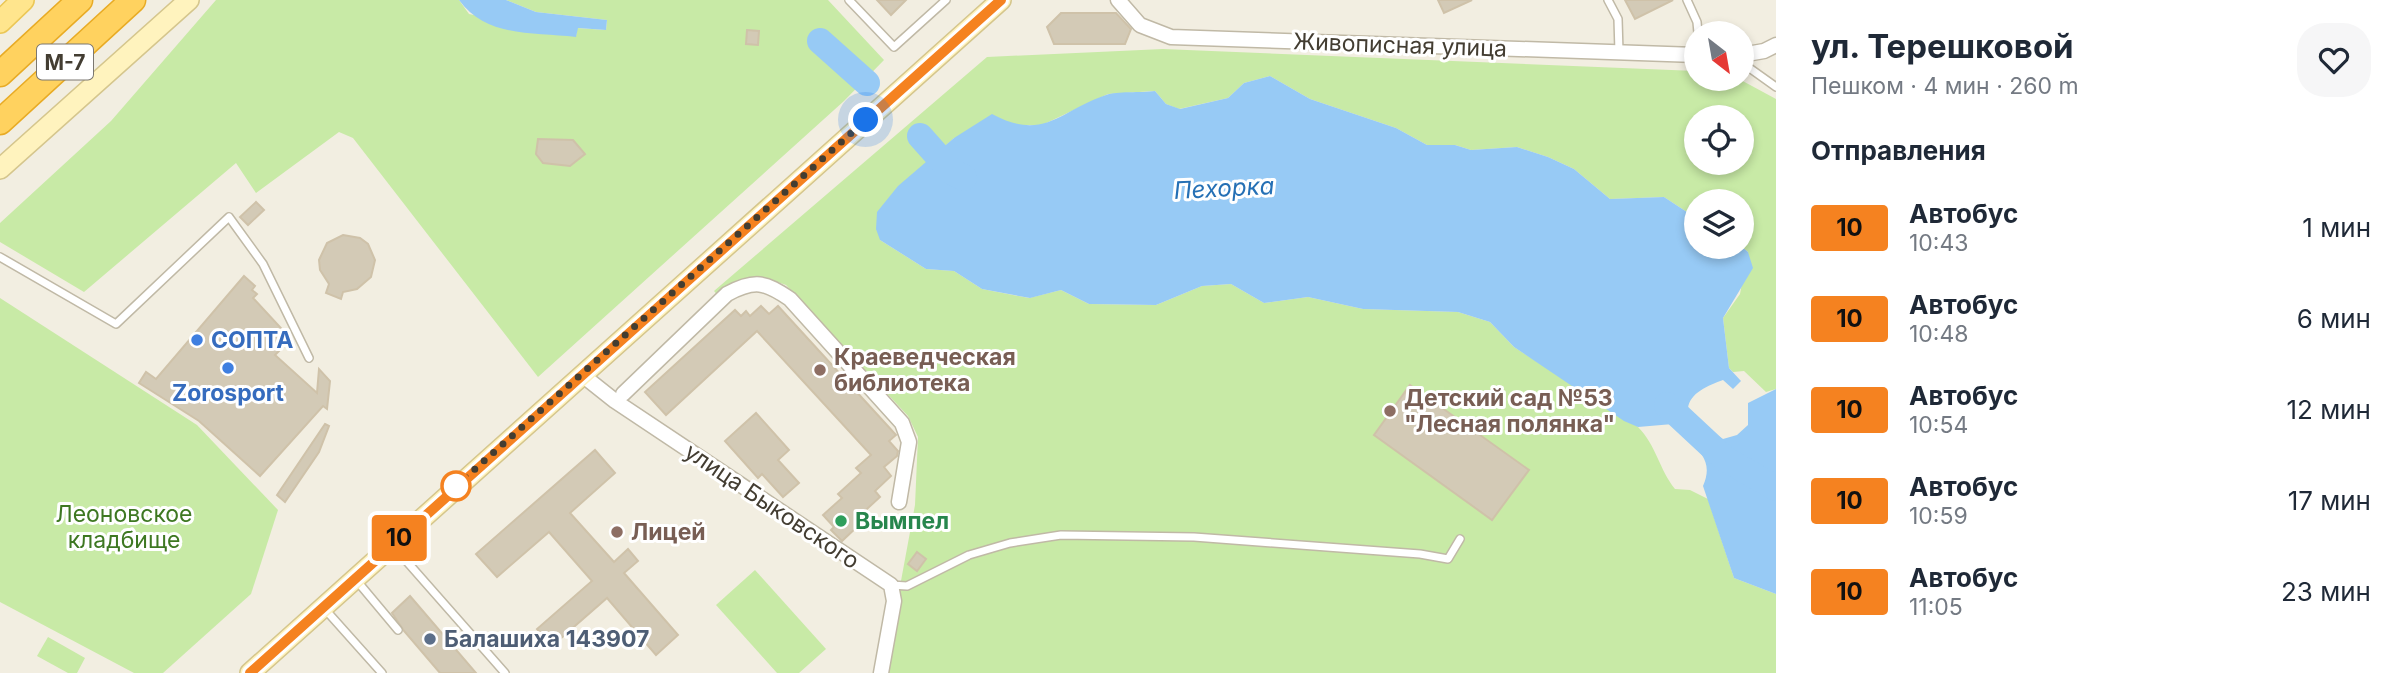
<!DOCTYPE html>
<html lang="ru">
<meta charset="utf-8">
<style>
body{margin:0;font-family:Inter,sans-serif;background:#f6f6f7;color:#1f2937;height:100vh;display:flex;flex-direction:column;font-size:26px;white-space:nowrap}
*{box-sizing:border-box;margin:0}
p{font-size:23px;color:#747a83}
.icon{flex:none;width:38px;height:38px;fill:none;stroke:currentColor;stroke-width:2;stroke-linecap:round;stroke-linejoin:round}
.map{position:relative;flex:1;overflow:hidden}
.sheet{display:flex;flex-direction:column;background:#fff;width:630px}
.sheet>*{flex:none}
.badge{padding:0 14px;border-radius:5px;font-size:24px;line-height:46px}
.needle{width:46px;rotate:149deg}
.buttons{position:absolute;left:1684px;top:21px;display:grid;gap:14px}
.buttons a{display:grid;place-items:center;width:70px;height:70px;border-radius:50%;background:#fff;box-shadow:0 4px 10px #0003;font-size:35px}
.you{position:absolute;width:35px;height:35px;margin:-18px;border:5px solid #fff;border-radius:50%;background:#1a73e8;box-shadow:0 0 0 10px #1a73e833}
.map>.badge{position:absolute;translate:-50% -50%;box-shadow:0 0 0 4px #fff}
h2{padding:0 35px;font-size:26px;line-height:63px}
.round{display:grid;place-items:center;flex:none;width:74px;height:74px;border-radius:28px;background:#f6f6f7}
.overview{display:flex;align-items:center;justify-content:space-between;height:119px;padding:0 35px}
h1{font-size:33px;font-weight:700;line-height:52px}
ul{padding:0;list-style:none}
li{display:flex;align-items:center;gap:21px;height:91px;padding:0 35px}
li div{flex:1}
li b{display:block;font-size:26px}
li em{font-style:normal}
li .badge{min-width:77px;font-weight:700;text-align:center}
main{display:flex;flex:1;min-height:0}
.map>svg:first-child{display:block}
.green{fill:#c8eaa6;fill-rule:evenodd}
.water{fill:#97caf5}
.lines{fill:none;stroke-linecap:round;stroke-linejoin:round}
.river{stroke:#97caf5;stroke-width:26}
.building{fill:#d3cab6;stroke:#cfc2a9;stroke-width:2}
.lane-casing{stroke:#c0b9a6;stroke-width:10}
.street-casing{stroke:#c0b9a6;stroke-width:17}
.secondary-casing{stroke:#d5c68d;stroke-width:22}
.primary-casing{stroke:#ebc756;stroke-width:24}
.highway-casing{stroke:#e8ab25;stroke-width:27}
.lane{stroke:#fff;stroke-width:7}
.street{stroke:#fff;stroke-width:14}
.secondary{stroke:#fff3be;stroke-width:19}
.primary{stroke:#ffe58d;stroke-width:21}
.highway{stroke:#ffd25f;stroke-width:24}
.line-casing{stroke:#fff;stroke-width:16}
.line{stroke:#f58220;stroke-width:10}
.walk{stroke:#433d32;stroke-width:7;stroke-dasharray:0 12.6}
.shop-dot{fill:#3f7fe0;stroke:#fff;stroke-width:2.5}
.education-dot{fill:#8d6e63;stroke:#fff;stroke-width:2.5}
.stop-dot{fill:#fff;stroke:#f58220;stroke-width:3.5}
.leisure-dot{fill:#2e9e5b;stroke:#fff;stroke-width:2.5}
.service-dot{fill:#5c6f8a;stroke:#fff;stroke-width:2.5}
.labels{text-anchor:middle;dominant-baseline:central;stroke-width:6;stroke-linejoin:round;paint-order:stroke}
.shield{fill:#fff;stroke:#7b7770;stroke-width:2}
.shield-label{font-size:21px;font-weight:bold;fill:#433d32}
.street-label{font-size:23px;fill:#433d32;stroke:#fff}
.shop-label{font-size:23px;font-weight:bold;fill:#366cbe;stroke:#fff;text-anchor:start}
.education-label{font-size:23px;font-weight:bold;fill:#785e54;stroke:#fff;text-anchor:start}
.park-label{font-size:23px;fill:#3e7822;stroke:#fff}
.leisure-label{font-size:23px;font-weight:bold;fill:#27864d;stroke:#fff;text-anchor:start}
.service-label{font-size:23px;font-weight:bold;fill:#4e5e75;stroke:#fff;text-anchor:start}
.water-label{font-size:24px;font-style:italic;fill:#2570b5;stroke:#fff}
</style>
<main>
<div class="map">
<svg width="1776" height="673" viewBox="0 0 1776 673">
<rect width="100%" height="100%" fill="#f2eee1"/>
<!-- green -->
<g class="green">
<path d="M216,0H459L469,14L576,36L577,28L606,30L607,20L536,12L506,0H828L884,60L844,101L538,377L353,138L339,132L256,193L236,163L84,292L0,242V223L111,121Z"/>
<path d="M1163,49L1696,71V79H1739L1776,99V389L1766,392L1744,371L1733,372L1729,368L1723,318L1740,294L1748,252L1741,246V201H1696V218L1664,197L1610,199L1574,169L1548,157L1517,147L1471,150L1455,145H1427L1396,128L1310,99L1270,76L1244,83L1228,98L1179,109L1166,104L1155,91L1108,94L1042,125H1013L954,138L923,166L880,240L926,269L954,271L982,289L1029,298L1061,290L1089,304L1156,305L1202,286L1231,284L1264,303L1308,297L1363,309L1458,312L1490,322L1514,347L1638,427C1656,445 1659,469 1675,489L1690,490L1708,499L1734,578L1776,594V673H884L915,505L918,437L908,416L786,285C755,273 745,280 719,297L714,291L987,57ZM1696,117H1741V163H1696Z"/>
<path d="M0,298L197,425L278,510L251,594L163,673H134L0,602Z"/>
<path d="M755,570L826,649L799,673H777L716,605Z"/>
<path d="M48,637L85,658L77,673H68L37,656Z"/>
</g>
<!-- water -->
<g class="water">
<path d="M459,0H506L536,12L607,20L606,30L578,28L576,37C533,32 487,38 459,0Z"/>
<path d="M1270,76L1310,99L1396,128L1427,145H1455L1471,150L1517,147L1548,157L1574,169L1610,199L1664,197L1696,218V247L1741,246L1748,252L1753,268L1723,318L1729,368L1741,381L1733,389L1723,380C1709,385 1689,393 1688,409L1699,422L1685,436L1673,424L1638,427L1624,421L1514,347L1490,322L1458,312L1363,309L1308,297L1264,303L1231,284L1202,286L1156,305L1089,304L1061,290L1030,298L982,289L954,271L926,269L880,240L876,229L877,212L898,186L954,138L992,114C1044,142 1059,111 1106,95C1117,91 1141,93 1155,91L1166,104L1180,109L1228,98L1244,83Z"/>
<path d="M1776,389V594L1734,578L1703,486C1712,465 1704,455 1689,440L1704,427L1723,439L1737,435L1748,425V403Z"/>
</g>
<g class="lines">
<!-- river -->
<g class="river">
<path d="M820,41L867,83"/>
<path d="M920,136L952,172L964,178"/>
<path d="M1667,405L1725,459L1776,488"/>
</g>
</g>
<!-- building -->
<g class="building">
<path d="M877,0H906L891,15Z"/>
<path d="M1438,0H1472L1444,13Z"/>
<path d="M1625,0H1673L1635,19Z"/>
<path d="M1061,13H1116L1131,29L1125,44H1054L1047,27Z"/>
<path d="M747,30L759,31L758,45L746,44Z"/>
<path d="M538,139L573,140L585,154L570,166L543,163L536,154Z"/>
<path d="M256,202L264,210L248,225L240,217Z"/>
<path d="M343,235L360,238L368,244L375,260L371,277L357,289L343,292L341,299L326,293L329,284L320,270L319,260L327,243Z"/>
<path d="M244,276L255,286L252,290L257,294L253,298L291,339L275,355L317,393L319,369L330,381L327,409L323,406L260,476L199,421L139,383L146,372L156,379Z"/>
<path d="M761,306L769,314L778,306L896,435L889,441L898,451L897,456L884,467L891,476L875,491L880,497L856,519L861,523L842,541L831,530L834,527L823,515L842,498L838,494L861,473L856,468L871,455L757,331L666,415L645,392L735,310L741,316L746,311L750,316Z"/>
<path d="M1410,385L1529,470L1492,520L1374,435Z"/>
<path d="M756,413L789,450L778,460L799,483L783,497L762,474L758,478L725,441Z"/>
<path d="M325,424L329,426L319,452L285,502L277,495Z"/>
<path d="M595,450L615,473L570,513L614,562L628,549L638,561L624,573L678,635L656,655L607,598L552,646L537,629L592,581L549,532L497,577L476,554Z"/>
<path d="M917,552L926,559L917,571L908,564Z"/>
<path d="M410,596L476,673H440L404,631L392,613Z"/>
</g>
<g class="lines">
<defs>
<g id="lane">
<path d="M849,0L894,47L946,0"/>
<path d="M1608,0L1618,19L1619,52"/>
<path d="M1687,0L1697,22L1698,33"/>
<path d="M1741,62L1776,87"/>
<path d="M0,257L116,324L229,217L263,264L309,358"/>
<path d="M394,547L505,673"/>
<path d="M357,581L398,630"/>
<path d="M891,585L907,586L969,555L1010,543L1061,535L1194,537L1420,554L1448,559L1460,539"/>
<path d="M323,607L382,673"/>
</g>
<g id="street">
<path d="M1118,0L1140,25L1171,37L1696,55"/>
<path d="M1741,55L1764,51L1776,45"/>
<path d="M581,374L615,401L891,585L894,601L881,673"/>
<path d="M623,394L727,294C755,279 765,282 790,299L902,423L909,442L899,502"/>
</g>
<g id="secondary">
<path d="M0,169L189,0"/>
<path d="M250,673L1001,0"/>
</g>
<path id="primary" d="M0,22L23,0"/>
<g id="highway">
<path d="M0,74L80,0"/>
<path d="M0,122L133,0"/>
</g>
</defs>
<!-- lane casing -->
<use href="#lane" class="lane-casing"/>
<!-- street casing -->
<use href="#street" class="street-casing"/>
<!-- secondary casing -->
<use href="#secondary" class="secondary-casing"/>
<!-- primary casing -->
<use href="#primary" class="primary-casing"/>
<!-- highway casing -->
<use href="#highway" class="highway-casing"/>
<!-- lane -->
<use href="#lane" class="lane"/>
<!-- street -->
<use href="#street" class="street"/>
<!-- secondary -->
<use href="#secondary" class="secondary"/>
<!-- primary -->
<use href="#primary" class="primary"/>
<!-- highway -->
<use href="#highway" class="highway"/>
</g>
<g class="lines">
<defs>
<path id="line" d="M250,673L1001,0"/>
</defs>
<!-- line casing -->
<use href="#line" class="line-casing"/>
<!-- line -->
<use href="#line" class="line"/>
<!-- walk -->
<path class="walk" d="M456,486L866,120"/>
</g>
<!-- markers -->
<g class="shop-dot">
<circle cx="197" cy="340" r="7"/>
<circle cx="228" cy="368" r="7"/>
</g>
<g class="education-dot">
<circle cx="820" cy="370" r="7"/>
<circle cx="1390" cy="411" r="7"/>
<circle cx="617" cy="532" r="7"/>
</g>
<circle class="stop-dot" cx="456" cy="486" r="14"/>
<circle class="leisure-dot" cx="841" cy="521" r="7"/>
<circle class="service-dot" cx="430" cy="639" r="7"/>
<g class="labels">
<!-- shield labels -->
<rect class="shield" x="37" y="44.5" width="56" height="35" rx="5"/>
<g class="shield-label">
<text x="65" y="62">М-7</text>
</g>
<!-- street labels -->
<g class="street-label">
<text transform="translate(1400 45) rotate(2)">Живописная улица</text>
<text transform="translate(772 506) rotate(34)">улица Быковского</text>
</g>
<!-- shop labels -->
<g class="shop-label">
<text x="211" y="340">СОПТА</text>
<text x="228" y="393" text-anchor="middle">Zorosport</text>
</g>
<!-- education labels -->
<g class="education-label">
<text x="834" y="357">Краеведческая<tspan x="834" dy="26">библиотека</tspan></text>
<text x="1404" y="398">Детский сад №53<tspan x="1404" dy="26">"Лесная полянка"</tspan></text>
<text x="631" y="532">Лицей</text>
</g>
<!-- park labels -->
<g class="park-label">
<text x="124" y="514">Леоновское<tspan x="124" dy="26">кладбище</tspan></text>
</g>
<!-- leisure labels -->
<g class="leisure-label">
<text x="855" y="521">Вымпел</text>
</g>
<!-- service labels -->
<g class="service-label">
<text x="444" y="639">Балашиха 143907</text>
</g>
<!-- water labels -->
<g class="water-label">
<text transform="translate(1224 188) rotate(-3)">Пехорка</text>
</g>
</g>
</svg>
<div class="buttons">
<a><svg class="needle" viewBox="-14 -14 28 28"><path d="M0-13l5 13h-10z" fill="#e53935"/><path d="M0 13l5-13h-10z" fill="#747a83"/></svg></a>
<a><svg class="icon" aria-label="locate" viewBox="0 0 24 24"><circle cx="12" cy="12" r="6"/><path d="M12 2v4M12 18v4M2 12h4M18 12h4"/></svg></a>
<a><svg class="icon" aria-label="layers" viewBox="0 0 24 24"><path d="M12 4l9 5-9 5-9-5zM3 14l9 5 9-5"/></svg></a>
</div>
<div class="you" style="left:866px;top:120px"></div>
<b class="badge" style="left:399px;top:538px;background:#f58220;color:#111">10</b>
</div>
<section class="sheet">
<div class="overview"><div><h1>ул. Терешковой</h1><p>Пешком · 4 мин · 260 m</p></div><a class="round"><svg class="icon" aria-label="heart" viewBox="0 0 24 24"><path d="M12 20l-8-8c-3-5 5-10 8-4 3-6 11-1 8 4z"/></svg></a></div>
<h2>Отправления</h2>
<ul>
<li><span class="badge" style="background:#f58220;color:#111">10</span><div><b>Автобус</b><p>10:43</p></div><em>1 мин</em></li>
<li><span class="badge" style="background:#f58220;color:#111">10</span><div><b>Автобус</b><p>10:48</p></div><em>6 мин</em></li>
<li><span class="badge" style="background:#f58220;color:#111">10</span><div><b>Автобус</b><p>10:54</p></div><em>12 мин</em></li>
<li><span class="badge" style="background:#f58220;color:#111">10</span><div><b>Автобус</b><p>10:59</p></div><em>17 мин</em></li>
<li><span class="badge" style="background:#f58220;color:#111">10</span><div><b>Автобус</b><p>11:05</p></div><em>23 мин</em></li>
</ul>
</section>
</main>
